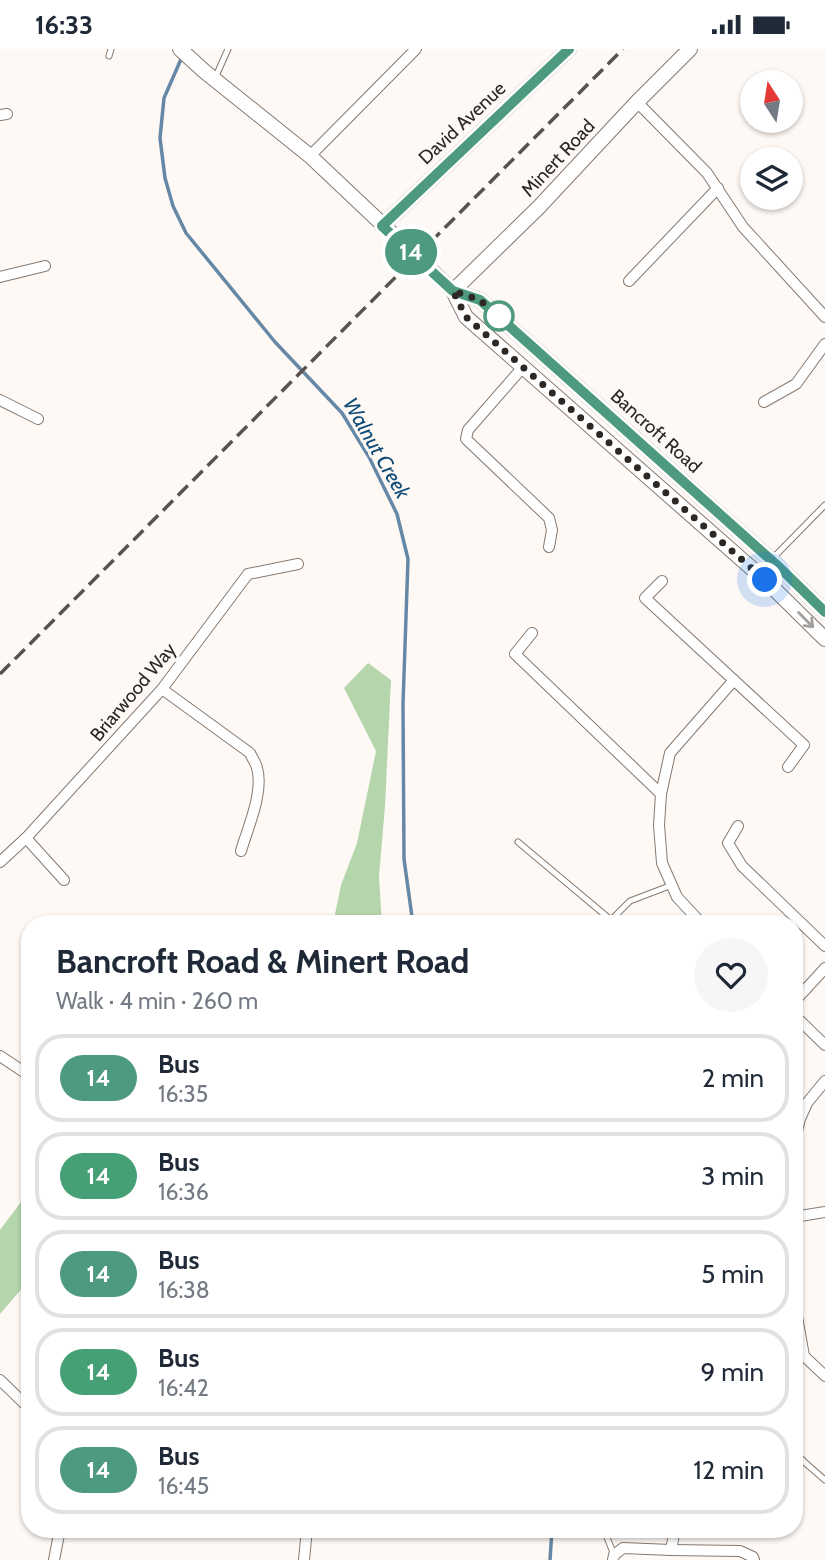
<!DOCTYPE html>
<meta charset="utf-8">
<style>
body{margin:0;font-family:Cabin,sans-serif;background:#f6f6f7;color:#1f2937;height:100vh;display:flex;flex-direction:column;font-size:26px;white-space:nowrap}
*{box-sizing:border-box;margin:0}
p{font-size:23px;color:#747a83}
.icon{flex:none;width:38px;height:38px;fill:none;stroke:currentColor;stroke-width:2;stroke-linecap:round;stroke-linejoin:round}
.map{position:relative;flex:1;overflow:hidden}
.sheet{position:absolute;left:21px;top:866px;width:782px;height:623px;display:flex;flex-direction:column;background:#fff;border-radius:28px;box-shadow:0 2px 5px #0004}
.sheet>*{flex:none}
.badge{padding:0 14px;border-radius:23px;font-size:24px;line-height:46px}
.needle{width:46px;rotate:348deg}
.controls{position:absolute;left:740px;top:21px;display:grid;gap:14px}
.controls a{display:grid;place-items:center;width:63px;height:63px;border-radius:50%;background:#fff;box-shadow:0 2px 5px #0004;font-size:35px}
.you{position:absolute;width:35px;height:35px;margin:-18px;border:5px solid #fff;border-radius:50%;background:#1a73e8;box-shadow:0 0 0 10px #1a73e833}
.map>.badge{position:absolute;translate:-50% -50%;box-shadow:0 0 0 4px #fff}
.round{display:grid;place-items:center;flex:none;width:74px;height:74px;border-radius:37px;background:#f6f6f7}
.headline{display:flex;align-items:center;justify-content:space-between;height:119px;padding:0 35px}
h1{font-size:33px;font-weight:700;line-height:52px}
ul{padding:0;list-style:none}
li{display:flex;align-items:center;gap:21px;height:88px;margin:0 14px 10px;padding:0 21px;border:4px solid #e0e1e3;border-radius:28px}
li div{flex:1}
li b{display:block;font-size:26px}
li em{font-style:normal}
li .badge{min-width:77px;font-weight:700;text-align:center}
.status{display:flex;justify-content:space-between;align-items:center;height:49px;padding:0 35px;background:#fff;direction:ltr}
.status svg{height:19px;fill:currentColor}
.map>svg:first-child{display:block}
.green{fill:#b5d6ac}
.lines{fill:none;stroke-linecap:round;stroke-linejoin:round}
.stream{stroke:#6588a7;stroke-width:3.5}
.service-casing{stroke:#867970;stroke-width:7}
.minor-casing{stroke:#867970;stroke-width:12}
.tertiary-casing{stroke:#867970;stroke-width:16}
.service{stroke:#fff;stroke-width:5}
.minor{stroke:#fff;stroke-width:10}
.tertiary{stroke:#fff;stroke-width:14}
.rail{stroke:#59534f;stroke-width:3.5;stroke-dasharray:14 7;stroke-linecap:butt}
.oneway{stroke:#a19e9c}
.line-casing{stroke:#fff;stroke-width:16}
.line{stroke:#4e9a7f;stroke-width:10}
.walk{stroke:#2e2824;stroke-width:7;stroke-dasharray:0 12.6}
.stop-dot{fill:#fff;stroke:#4e9a7f;stroke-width:3.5}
.labels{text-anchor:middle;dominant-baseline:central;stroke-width:6;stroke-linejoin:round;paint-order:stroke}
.street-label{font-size:19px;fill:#2e2824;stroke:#fff9f5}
.water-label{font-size:21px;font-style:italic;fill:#0e4b77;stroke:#fff9f5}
</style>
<div class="status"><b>16:33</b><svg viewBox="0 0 49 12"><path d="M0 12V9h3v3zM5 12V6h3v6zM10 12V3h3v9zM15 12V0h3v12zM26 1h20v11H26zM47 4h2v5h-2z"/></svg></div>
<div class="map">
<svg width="825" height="1511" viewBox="0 0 825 1511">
<rect width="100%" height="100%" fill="#fff9f5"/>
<!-- green -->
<g class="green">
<path d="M368,614L391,631L385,757L379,828L382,875H333L341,836L357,794L376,702L344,639Z"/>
<path d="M30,1141V1230L0,1265V1181Z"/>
</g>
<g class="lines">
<!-- stream -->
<g class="stream">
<path d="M182,8L164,49L160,89L165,129L173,157L186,184L275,293L342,364L369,408L397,465L408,510L403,655L404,810L413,875"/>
<path d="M550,1511L552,1480"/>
</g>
<defs>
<g id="service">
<path d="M109,7L111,0"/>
<path d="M216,27L228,0"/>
<path d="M773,509L825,456"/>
<path d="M518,793L611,871"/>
<path d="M607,875L630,852L672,836"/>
<path d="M794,1404L825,1431"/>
<path d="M794,1421L803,1411"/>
<path d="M606,1480V1486L614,1506"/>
</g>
<g id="minor">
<path d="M637,53L707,124L743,178L825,268"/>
<path d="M0,66L7,65"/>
<path d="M310,107L416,0"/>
<path d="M0,228L45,217"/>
<path d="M629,232L718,139"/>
<path d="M523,318L468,381L466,390L549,469L552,481L549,498"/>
<path d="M0,351L38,370"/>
<path d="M764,353L796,335L825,295"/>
<path d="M662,532L645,549L804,696L788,718"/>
<path d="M532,584L515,605L661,745"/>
<path d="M162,640L250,704C252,709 256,714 257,719C264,743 248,778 241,802"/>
<path d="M738,777L728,794L742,817L825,897"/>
<path d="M26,789L64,831"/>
<path d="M0,813L26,789L162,640L248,525L298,515"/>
<path d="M702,875L677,848L662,814L659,776L661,745L670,704L734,631"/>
<path d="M794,953L825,919"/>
<path d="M794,966L825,996"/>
<path d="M0,1007L30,1027"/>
<path d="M794,1093L800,1070L807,1054L825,1032"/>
<path d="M794,1168L825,1163"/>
<path d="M794,1251L804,1307L825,1327"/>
<path d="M0,1331L30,1360"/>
<path d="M671,1501L740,1502L753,1508L754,1511"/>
<path d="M54,1511L60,1480"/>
<path d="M304,1511L307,1480"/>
<path d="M613,1511L614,1506L623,1499L671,1501L675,1480"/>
</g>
<g id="tertiary">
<path d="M180,0L204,22L310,107L453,242L466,268L765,531L825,590"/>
<path d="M382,177L569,0"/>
<path d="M453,242L480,251L780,519L825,563"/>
<path d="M453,242L539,158L637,53L690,0"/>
</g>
</defs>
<!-- service casing -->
<use href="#service" class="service-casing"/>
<!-- minor casing -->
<use href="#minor" class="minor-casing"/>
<!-- tertiary casing -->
<use href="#tertiary" class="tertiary-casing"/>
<!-- service -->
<use href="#service" class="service"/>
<!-- minor -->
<use href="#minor" class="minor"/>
<!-- tertiary -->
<use href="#tertiary" class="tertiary"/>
<!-- rail -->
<path class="rail" d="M0,625L623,0"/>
</g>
<!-- one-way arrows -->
<defs><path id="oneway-shaft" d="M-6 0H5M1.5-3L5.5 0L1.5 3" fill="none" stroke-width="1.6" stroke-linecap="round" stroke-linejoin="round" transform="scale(1.75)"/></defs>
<use class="oneway" href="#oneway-shaft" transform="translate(806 571) rotate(45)"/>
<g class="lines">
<defs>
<path id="line" d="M569,0L382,177L453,242L480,251L780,519L825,563"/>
</defs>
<!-- line casing -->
<use href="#line" class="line-casing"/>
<!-- line -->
<use href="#line" class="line"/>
<!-- walk -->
<path class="walk" d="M499,267L500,269L480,251L453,242L466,268L765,531"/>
</g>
<!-- markers -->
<circle class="stop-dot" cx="499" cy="267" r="14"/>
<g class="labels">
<!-- street labels -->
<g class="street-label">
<text transform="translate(462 74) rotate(-43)">David Avenue</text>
<text transform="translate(558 109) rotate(-47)">Minert Road</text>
<text transform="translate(656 382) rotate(42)">Bancroft Road</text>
<text transform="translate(133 643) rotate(-50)">Briarwood Way</text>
</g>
<!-- water labels -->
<g class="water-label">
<text transform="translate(377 399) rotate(60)">Walnut Creek</text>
</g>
</g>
</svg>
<div class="controls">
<a><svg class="needle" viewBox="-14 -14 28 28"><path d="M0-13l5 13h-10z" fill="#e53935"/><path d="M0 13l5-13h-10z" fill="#747a83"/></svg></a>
<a><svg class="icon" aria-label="layers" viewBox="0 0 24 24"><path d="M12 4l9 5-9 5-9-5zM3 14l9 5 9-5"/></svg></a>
</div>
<div class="you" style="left:765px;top:531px"></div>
<b class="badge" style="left:411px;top:203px;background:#4e9a7f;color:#fff">14</b>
<section class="sheet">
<div class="headline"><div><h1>Bancroft Road &amp; Minert Road</h1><p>Walk · 4 min · 260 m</p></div><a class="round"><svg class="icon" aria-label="heart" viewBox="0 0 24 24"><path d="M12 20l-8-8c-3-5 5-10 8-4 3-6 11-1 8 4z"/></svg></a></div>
<ul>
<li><span class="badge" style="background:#4e9a7f;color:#fff">14</span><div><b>Bus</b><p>16:35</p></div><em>2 min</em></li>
<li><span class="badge" style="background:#46a076;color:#fff">14</span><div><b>Bus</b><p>16:36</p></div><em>3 min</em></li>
<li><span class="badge" style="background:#4e9a7f;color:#fff">14</span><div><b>Bus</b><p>16:38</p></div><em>5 min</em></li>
<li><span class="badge" style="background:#46a076;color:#fff">14</span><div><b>Bus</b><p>16:42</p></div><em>9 min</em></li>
<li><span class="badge" style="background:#4e9a7f;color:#fff">14</span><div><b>Bus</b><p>16:45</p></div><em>12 min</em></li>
</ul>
</section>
</div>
